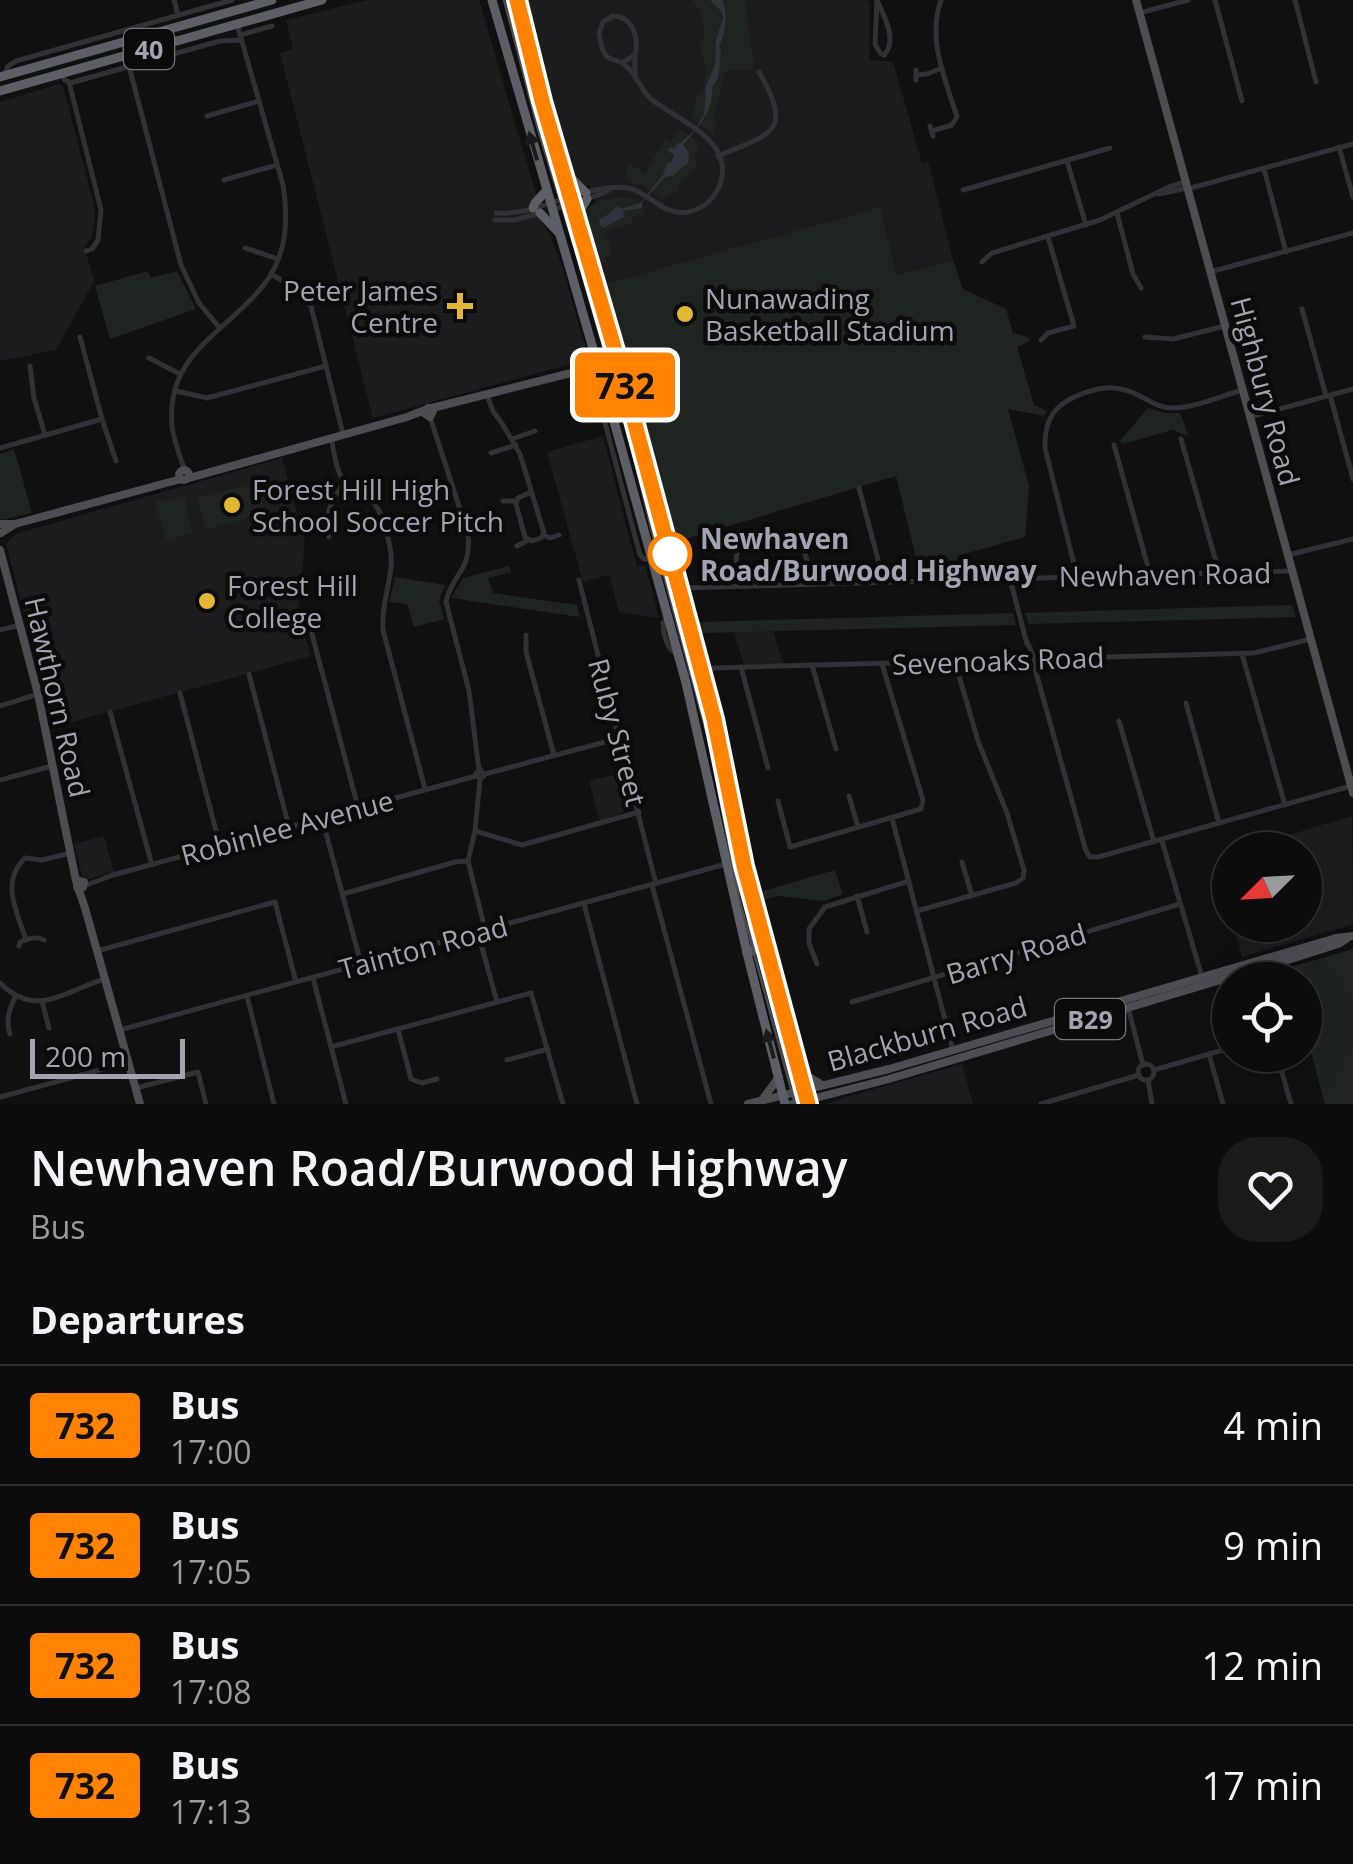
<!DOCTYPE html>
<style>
body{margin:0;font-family:"Open Sans",sans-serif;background:#1a1a1b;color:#f1f3f6;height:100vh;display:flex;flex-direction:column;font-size:38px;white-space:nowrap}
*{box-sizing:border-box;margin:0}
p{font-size:32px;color:#9a9b9d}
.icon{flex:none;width:55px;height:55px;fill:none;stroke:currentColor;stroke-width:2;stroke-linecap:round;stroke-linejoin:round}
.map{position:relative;height:1104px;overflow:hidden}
.sheet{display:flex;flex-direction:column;background:#0c0c0d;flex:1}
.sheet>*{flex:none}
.badge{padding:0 20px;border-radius:8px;font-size:35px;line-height:65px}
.needle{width:65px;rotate:246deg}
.buttons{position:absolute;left:1212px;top:832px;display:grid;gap:20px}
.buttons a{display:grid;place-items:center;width:110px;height:110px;border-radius:50%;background:#0c0c0d;box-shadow:0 10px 40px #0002,0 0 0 2px #2c2c2e;font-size:50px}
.scale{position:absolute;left:30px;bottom:25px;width:155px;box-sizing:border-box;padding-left:10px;border:5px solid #a2a5b1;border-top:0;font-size:28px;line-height:35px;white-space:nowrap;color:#a2a5b1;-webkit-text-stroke:8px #0b0b0c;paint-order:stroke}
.map>.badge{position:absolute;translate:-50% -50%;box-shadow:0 0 0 5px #fff}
h2{padding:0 30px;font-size:38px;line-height:90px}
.round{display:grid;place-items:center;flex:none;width:105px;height:105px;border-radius:40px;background:#1a1a1b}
.overview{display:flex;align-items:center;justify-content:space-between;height:170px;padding:0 30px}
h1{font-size:48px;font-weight:600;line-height:75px}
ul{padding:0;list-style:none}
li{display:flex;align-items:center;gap:30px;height:120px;padding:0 30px;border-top:2px solid #2c2c2e}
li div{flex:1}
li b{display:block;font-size:38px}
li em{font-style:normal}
li .badge{min-width:110px;font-weight:700;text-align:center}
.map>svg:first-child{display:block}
.built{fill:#1c1c1e}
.green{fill:#1e2520}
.water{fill:#2e353d}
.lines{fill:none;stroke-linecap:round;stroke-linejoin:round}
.minor{stroke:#313136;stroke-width:5}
.major{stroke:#4d4e54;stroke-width:8}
.highway{stroke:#5d5f66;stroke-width:9}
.tram{stroke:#4c4d52;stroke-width:2.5}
.oneway{fill:#1b1c1e}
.line-casing{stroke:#fff;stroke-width:22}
.line{stroke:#ff8200;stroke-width:15}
.poi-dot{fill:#e3b736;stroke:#0b0b0c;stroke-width:4}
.stop-dot{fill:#fff;stroke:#ff8200;stroke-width:5}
.labels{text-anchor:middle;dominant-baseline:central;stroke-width:9;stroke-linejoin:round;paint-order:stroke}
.shield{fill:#0b0b0c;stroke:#757780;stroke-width:2.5}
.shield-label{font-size:25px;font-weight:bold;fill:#a2a5b1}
.poi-label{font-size:28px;fill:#a2a5b1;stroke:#0b0b0c;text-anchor:start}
.street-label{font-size:28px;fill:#a2a5b1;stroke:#0b0b0c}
.stop-label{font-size:28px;font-weight:bold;fill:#a2a5b1;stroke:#0b0b0c;text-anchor:start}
</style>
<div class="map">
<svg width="1353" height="1104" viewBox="0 0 1353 1104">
<rect width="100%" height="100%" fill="#101011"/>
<!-- built -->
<g class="built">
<path d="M367,0H479L543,218L541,221L549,233L563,268L582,337L589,352L586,360L373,418L280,53L293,49L286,20Z"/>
<path d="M525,0H868L870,6L869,60L893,62L922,163L928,162L953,260L897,275L880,207L604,284L583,217L588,208L596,201L590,186L578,182L574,174L546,87Z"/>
<path d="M59,84L63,87L94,204L95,219L91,239L84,246L94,281L56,350L0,361V102Z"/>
<path d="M603,436L637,567L645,565L659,618L619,612L609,575L583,582L547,452Z"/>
<path d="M282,458L305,542L298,612L311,656L54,727L6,544L15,534Z"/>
<path d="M773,631L783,664L744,665L734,632Z"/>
<path d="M624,772L632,809L600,821L589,781Z"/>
<path d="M1352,816L1353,924L1242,957L1233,925H1305V850H1238Z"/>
<path d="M104,836L114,872L86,880L82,875L74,844Z"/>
<path d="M962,1064L973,1104H827L846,1097Z"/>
</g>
<!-- green -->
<g class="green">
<path d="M692,0H745L754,65L750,71C743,68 731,68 725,73L713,119L717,121L714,135L690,117L699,93L704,90C704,83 707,73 705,65C703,50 694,49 705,34L699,10Z"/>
<path d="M679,129L690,135L699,146L695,155L697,167L677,186L679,189L662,199L639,184L626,181L628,164L645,173L665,138L672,142Z"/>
<path d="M622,197L634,199L643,204L644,214L631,218L632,223L606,231L612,255L605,258L606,263L599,264C584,224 567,204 622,197Z"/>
<path d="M880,207L897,275L953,260L963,289L1006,309L1013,333L1028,337L1030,341L1017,347L1034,405L1047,411L1044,416L1008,409L1029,486L1025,537L957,556L961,573L920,574L896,476L675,542L604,284Z"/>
<path d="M148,271L151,278L177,271L196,309L110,339L95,286Z"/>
<path d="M1148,408L1165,413H1180L1189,436L1172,430L1123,444L1120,441Z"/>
<path d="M14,449L32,513L2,520L0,519V454Z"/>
<path d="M258,483L266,514L206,529L198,498Z"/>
<path d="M184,496L193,533L166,540L155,502Z"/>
<path d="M509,566L511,572L488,578L493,593L577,605L580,617L451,598L463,578Z"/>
<path d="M395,577L445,585L439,600L444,619L414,627L407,604L389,602Z"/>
<path d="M1292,605L1296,617L1029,624L1025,613Z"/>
<path d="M1013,613L1016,625L702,633L699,622Z"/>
<path d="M835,870L843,894L824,901L778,896L761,900L759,892Z"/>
<path d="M1353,949V1104H1325L1305,1030V980H1291L1288,968Z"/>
</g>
<!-- water -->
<path class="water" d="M710,0H722C728,9 726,36 719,46L721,51C718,66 722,75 712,88C714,111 697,129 683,145L689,153L688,163L672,176L665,177L642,202V208L623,211L624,217L603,228L600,225L599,219L609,214L617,206L621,209L640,203L663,175L667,163L672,161L674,155L668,151L669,148H675L677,143H680L695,130L704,114L706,86L715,65L716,40L723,18L722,12Z"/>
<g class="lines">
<!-- minor -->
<g class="minor">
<path d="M174,0L178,15"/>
<path d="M877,0C884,16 898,41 884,55L880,53L875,44Z"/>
<path d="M1215,0L1242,101"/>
<path d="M1295,0L1316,82"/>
<path d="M1139,13L1188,0"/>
<path d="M613,16C633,16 639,38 635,55L622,63L607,57L602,49L599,33L603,22Z"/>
<path d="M240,35L272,26"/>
<path d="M635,55V76"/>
<path d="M129,66L181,265L199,303L219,327"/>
<path d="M61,74L65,80L70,83L220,41L241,40"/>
<path d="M917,75L927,74L942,68"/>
<path d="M4,76L8,66L16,61L232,0"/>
<path d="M916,80V70"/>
<path d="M69,82L101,210L98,240L92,249L86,251"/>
<path d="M207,116L259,101"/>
<path d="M930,126L933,136"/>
<path d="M932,131L952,125L957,117C945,78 927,40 941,0"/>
<path d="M1339,147L1353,197"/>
<path d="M718,156C772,133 794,133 759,72"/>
<path d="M1067,161L1086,225"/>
<path d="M1264,169L1286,252"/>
<path d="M224,180L277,165"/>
<path d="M1187,189L1353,144"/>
<path d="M963,190L1110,148"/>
<path d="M1159,194L1187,188"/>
<path d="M551,210L604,193L610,189"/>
<path d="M496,213C533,216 566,193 602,189C611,187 623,187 632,189C652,196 665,216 688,212C701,209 712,201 718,189C740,141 678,121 651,99C639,88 636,72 622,63"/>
<path d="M1117,213L1133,274L1141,288"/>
<path d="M495,220H514L541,213"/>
<path d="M245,248L278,259"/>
<path d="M982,262L992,253L1100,220L1169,187L1185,182"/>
<path d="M1210,272L1353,233"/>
<path d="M271,274L301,292L311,306L343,434"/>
<path d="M1302,309L1326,396"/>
<path d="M80,337L102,419L116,461"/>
<path d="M1145,337L1173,339L1225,326"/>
<path d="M1041,340L1048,333L1074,326L1048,237"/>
<path d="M149,358L180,374"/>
<path d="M30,366L34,398L45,435"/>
<path d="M176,391L207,398L326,366"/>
<path d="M487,395L493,411L503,425L520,454L544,533L541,538L532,541L525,537L516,504L518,498L531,492"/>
<path d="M1330,395L1353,479"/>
<path d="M611,415L604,419L605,423L640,555L644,559H652"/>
<path d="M430,417L468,534C472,572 452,573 446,602L469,691L479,770"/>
<path d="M1250,417L1353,389"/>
<path d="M331,437C334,451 336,472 345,483C355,496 373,495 380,513C386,529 393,550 391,567C389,588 381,608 383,630L425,789"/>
<path d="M512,439L535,431"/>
<path d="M1181,439L1219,572"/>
<path d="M1114,445L1150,574"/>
<path d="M0,448L102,419"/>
<path d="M491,453L516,445"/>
<path d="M185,471C180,456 174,442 172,426C165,348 235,330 270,276C287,249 288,215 283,185L237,24"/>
<path d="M859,488L884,582"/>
<path d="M503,501H516"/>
<path d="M543,535L550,538L559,535"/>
<path d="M329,537C325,511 330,504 344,482"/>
<path d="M801,541L814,584"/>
<path d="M517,546L528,540"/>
<path d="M737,552L736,561L741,586"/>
<path d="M1288,555L1353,539"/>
<path d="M1077,576L1045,448C1044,416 1057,402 1087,392C1100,388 1111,386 1125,390C1142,394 1155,409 1175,408C1197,407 1221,396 1242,390"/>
<path d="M1010,579L1027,644"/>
<path d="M579,580L656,884"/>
<path d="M679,588L1291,571"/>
<path d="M310,615L309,623L358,807"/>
<path d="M667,619L663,623C663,633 666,647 675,653"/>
<path d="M0,630L20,625"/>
<path d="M526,635V652L554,755"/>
<path d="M1027,642L1033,656L1037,676L1086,851L1090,857H1098L1351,786"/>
<path d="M1242,654L1285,805"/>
<path d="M812,665L836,749"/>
<path d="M741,667L768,768"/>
<path d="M249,674L289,827"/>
<path d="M683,675L712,668L1254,653L1311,639"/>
<path d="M180,693L220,846"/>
<path d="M1186,703L1219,823"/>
<path d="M0,706L38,694"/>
<path d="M110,712L152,865"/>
<path d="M1119,721L1154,842"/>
<path d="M485,774L620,738"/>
<path d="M480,779L476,773L481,770L484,776L480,779L475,831L468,861L485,929"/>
<path d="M0,780L52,766"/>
<path d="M849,796L858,827"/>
<path d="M778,801L790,847L921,809L923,800L882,664"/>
<path d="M322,818L361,964"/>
<path d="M892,818L953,1050"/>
<path d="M475,831L522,845L639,812"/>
<path d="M1162,841L1202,977"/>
<path d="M962,862L972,896"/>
<path d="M652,885L711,1104"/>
<path d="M84,886L113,875L476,776"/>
<path d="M343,894L455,862L468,861"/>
<path d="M857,896L867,932"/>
<path d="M584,904L637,1104"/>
<path d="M917,911L1016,883L1023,878L1024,870L1007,813L978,741L955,662"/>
<path d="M478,933L497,1002"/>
<path d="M26,940C17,912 0,882 25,858L42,860L71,853"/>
<path d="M19,946L20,942C27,939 38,936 44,940"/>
<path d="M97,951L275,902L296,982"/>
<path d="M817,964L809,943V929L825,907L909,881"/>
<path d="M313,978L346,1104"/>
<path d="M0,983C36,1019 65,991 104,979"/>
<path d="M247,996L274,1104"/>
<path d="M42,1001L49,1028"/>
<path d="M852,1002L1180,904"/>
<path d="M1128,1007L1143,1065"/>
<path d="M398,1029L411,1079L422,1083L437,1079"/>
<path d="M120,1030L726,864"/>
<path d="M10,1034C5,1020 10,1009 15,997"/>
<path d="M331,1047L531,993L563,1104"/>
<path d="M1209,1054L1223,1104"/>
<path d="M1277,1055L1291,1104"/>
<path d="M507,1060L548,1049"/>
<circle cx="1146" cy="1072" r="8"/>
<path d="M1154,1070L1230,1048"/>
<path d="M1148,1080L1152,1104"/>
<path d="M136,1088L198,1072L206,1104"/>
<path d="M0,1097L129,1062"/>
<path d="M1041,1104L1139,1075"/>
</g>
<!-- major -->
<g class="major">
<path d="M1136,0L1353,793"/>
<path d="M428,408L433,411L430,417L424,413Z"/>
<path d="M432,408L599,366L608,358L613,341"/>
<circle cx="184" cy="475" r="5"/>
<path d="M189,478L407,417L425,410"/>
<path d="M0,524H15L181,479"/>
<path d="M1,533L15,524"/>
<path d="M0,550L38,694L76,881"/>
<path d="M77,880L84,882L83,887H77Z"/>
<path d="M78,888L85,908L140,1104"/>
<path d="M799,1071L822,1085"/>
<path d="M762,1100L779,1077"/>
<path d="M748,1104L889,1069L1336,938L1353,936"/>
<path d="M792,1104L889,1079L1291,959L1338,944L1346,939"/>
</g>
<!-- highway -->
<g class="highway">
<path d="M492,0L612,414L686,683L747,953L785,1104"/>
<path d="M517,0L561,168L618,361L709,702L744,866L808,1104"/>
<path d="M0,77L272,0"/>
<path d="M0,91L322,0"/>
<path d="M563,170L586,193"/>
<path d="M533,208L535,203L546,191"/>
<path d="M540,213L559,233"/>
<path d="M577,216L587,199"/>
<path d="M747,953L753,950L757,945L752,923L753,913"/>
</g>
<!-- tram -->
<path class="tram" d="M504,0L539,133L575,249L630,441L651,528L709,742L739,898L795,1104"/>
</g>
<!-- one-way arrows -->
<defs><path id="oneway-solid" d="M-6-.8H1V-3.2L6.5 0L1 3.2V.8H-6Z" transform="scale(2.5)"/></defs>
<g class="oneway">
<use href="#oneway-solid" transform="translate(533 146) rotate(-106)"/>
<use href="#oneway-solid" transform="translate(770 1044) rotate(-105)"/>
</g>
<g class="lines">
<defs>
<path id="line" d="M517,0L542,101L618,361L679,588L714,719L744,866L808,1104"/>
</defs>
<!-- line casing -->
<use href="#line" class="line-casing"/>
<!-- line -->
<use href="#line" class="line"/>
</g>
<!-- markers -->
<g class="poi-dot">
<path d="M455 291h10v10h10v10h-10v10h-10v-10h-10v-10h10z"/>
<circle cx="685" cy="314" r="10"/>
<circle cx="232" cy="505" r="10"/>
<circle cx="207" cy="601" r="10"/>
</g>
<circle class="stop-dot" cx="670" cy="554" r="20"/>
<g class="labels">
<!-- shield labels -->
<g class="shield">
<rect x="124" y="29" width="50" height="40" rx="8"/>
<rect x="1055" y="999" width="70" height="40" rx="8"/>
</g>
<g class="shield-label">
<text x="149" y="49">40</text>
<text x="1090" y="1019">B29</text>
</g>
<!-- poi labels -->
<g class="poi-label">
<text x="438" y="290" text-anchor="end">Peter James<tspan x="438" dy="32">Centre</tspan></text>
<text x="705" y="298">Nunawading<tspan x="705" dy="32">Basketball Stadium</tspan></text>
<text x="252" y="489">Forest Hill High<tspan x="252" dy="32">School Soccer Pitch</tspan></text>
<text x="227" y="585">Forest Hill<tspan x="227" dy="32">College</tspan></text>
</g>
<!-- street labels -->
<g class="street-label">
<text transform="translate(1266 391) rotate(75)">Highbury Road</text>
<text transform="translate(1165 574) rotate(-1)">Newhaven Road</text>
<text transform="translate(998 660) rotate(-2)">Sevenoaks Road</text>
<text transform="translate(58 697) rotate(77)">Hawthorn Road</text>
<text transform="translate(618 732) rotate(75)">Ruby Street</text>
<text transform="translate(287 827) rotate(-15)">Robinlee Avenue</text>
<text transform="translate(423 947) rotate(-15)">Tainton Road</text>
<text transform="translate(1016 953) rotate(-17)">Barry Road</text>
<text transform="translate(927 1033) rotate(-16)">Blackburn Road</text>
</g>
<!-- stop labels -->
<g class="stop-label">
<text x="700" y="538">Newhaven<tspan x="700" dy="32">Road/Burwood Highway</tspan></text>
</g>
</g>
</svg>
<div class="buttons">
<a><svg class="needle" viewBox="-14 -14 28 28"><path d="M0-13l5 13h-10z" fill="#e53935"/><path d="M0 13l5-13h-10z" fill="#9a9b9d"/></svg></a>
<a><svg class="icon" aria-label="locate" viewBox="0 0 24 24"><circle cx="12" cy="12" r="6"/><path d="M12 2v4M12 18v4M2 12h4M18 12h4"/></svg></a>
</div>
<div class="scale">200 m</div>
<b class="badge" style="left:625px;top:385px;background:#ff8200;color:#111">732</b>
</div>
<section class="sheet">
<div class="overview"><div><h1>Newhaven Road/Burwood Highway</h1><p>Bus</p></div><a class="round"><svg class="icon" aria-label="heart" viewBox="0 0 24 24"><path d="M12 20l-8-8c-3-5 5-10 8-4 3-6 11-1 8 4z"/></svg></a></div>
<h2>Departures</h2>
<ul>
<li><span class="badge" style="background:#ff8200;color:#111">732</span><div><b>Bus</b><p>17:00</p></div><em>4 min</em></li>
<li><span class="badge" style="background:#ff8200;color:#111">732</span><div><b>Bus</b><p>17:05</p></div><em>9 min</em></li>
<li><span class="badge" style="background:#ff8200;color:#111">732</span><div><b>Bus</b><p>17:08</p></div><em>12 min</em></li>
<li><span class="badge" style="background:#ff8200;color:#111">732</span><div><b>Bus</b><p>17:13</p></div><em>17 min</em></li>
</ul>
</section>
